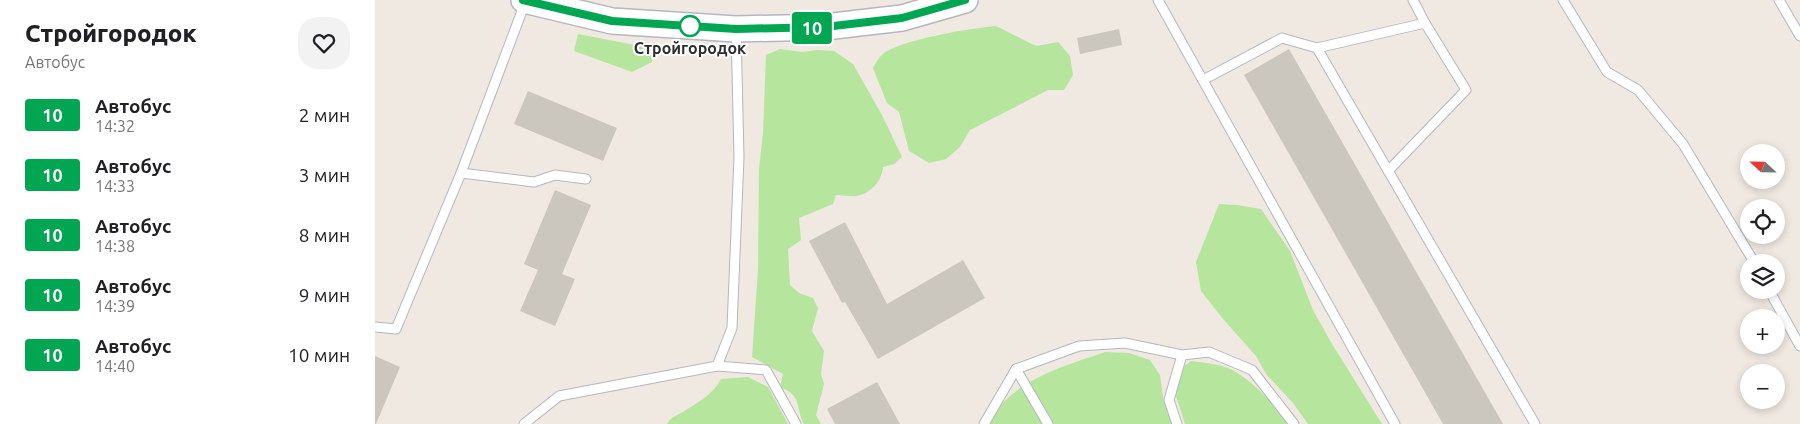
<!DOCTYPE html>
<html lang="ru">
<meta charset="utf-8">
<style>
body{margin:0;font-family:Ubuntu,sans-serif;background:#f2f2f2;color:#202124;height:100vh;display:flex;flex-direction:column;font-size:19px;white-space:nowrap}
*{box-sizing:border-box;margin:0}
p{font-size:16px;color:#757577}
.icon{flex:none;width:28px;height:28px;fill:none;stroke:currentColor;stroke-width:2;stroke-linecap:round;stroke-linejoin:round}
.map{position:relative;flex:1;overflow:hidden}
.panel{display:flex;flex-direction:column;background:#fff;width:375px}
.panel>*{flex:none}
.badge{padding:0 10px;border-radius:4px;font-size:18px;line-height:32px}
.needle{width:32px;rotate:292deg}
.controls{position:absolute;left:1365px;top:144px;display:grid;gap:10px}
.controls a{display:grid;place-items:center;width:45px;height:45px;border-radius:50%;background:#fff;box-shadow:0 2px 8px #0003;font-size:25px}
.map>.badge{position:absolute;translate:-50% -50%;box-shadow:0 0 0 2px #fff}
.round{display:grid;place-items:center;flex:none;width:52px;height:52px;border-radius:20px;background:#f2f2f2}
.overview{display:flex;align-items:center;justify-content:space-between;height:85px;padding:0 25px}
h1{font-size:24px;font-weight:800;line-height:38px}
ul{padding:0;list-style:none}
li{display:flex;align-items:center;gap:15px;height:60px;padding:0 25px}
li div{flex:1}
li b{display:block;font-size:19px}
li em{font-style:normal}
li .badge{min-width:55px;font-weight:700;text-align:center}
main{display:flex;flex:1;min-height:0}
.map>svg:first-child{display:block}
.green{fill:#b6e59e}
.building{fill:#cbc7bf}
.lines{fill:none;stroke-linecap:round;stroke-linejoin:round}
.lane-casing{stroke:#b4b7c1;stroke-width:11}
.secondary-casing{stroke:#b4b7c1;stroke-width:28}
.lane{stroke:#fff;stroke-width:9}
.secondary{stroke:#fff;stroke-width:25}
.line-casing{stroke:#fff;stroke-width:11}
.line{stroke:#00a651;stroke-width:8}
.stop-dot{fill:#fff;stroke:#00a651;stroke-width:2.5}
.labels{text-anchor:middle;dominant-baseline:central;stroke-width:4;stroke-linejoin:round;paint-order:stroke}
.stop-label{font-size:16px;font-weight:bold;fill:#2e2e2e;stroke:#fff}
</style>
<main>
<section class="panel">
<div class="overview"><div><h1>Стройгородок</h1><p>Автобус</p></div><a class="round"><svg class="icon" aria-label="heart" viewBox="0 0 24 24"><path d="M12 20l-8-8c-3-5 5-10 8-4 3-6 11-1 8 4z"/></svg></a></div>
<ul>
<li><span class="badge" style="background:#00a651;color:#fff">10</span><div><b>Автобус</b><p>14:32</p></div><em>2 мин</em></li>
<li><span class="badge" style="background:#00a651;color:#fff">10</span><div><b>Автобус</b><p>14:33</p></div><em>3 мин</em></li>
<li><span class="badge" style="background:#00a651;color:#fff">10</span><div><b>Автобус</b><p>14:38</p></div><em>8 мин</em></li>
<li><span class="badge" style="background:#00a651;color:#fff">10</span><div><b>Автобус</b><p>14:39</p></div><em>9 мин</em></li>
<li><span class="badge" style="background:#00a651;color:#fff">10</span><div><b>Автобус</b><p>14:40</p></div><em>10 мин</em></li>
</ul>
</section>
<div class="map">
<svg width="1425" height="424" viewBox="0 0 1425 424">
<rect width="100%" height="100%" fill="#efe9e1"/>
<!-- green -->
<g class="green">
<path d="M621,26L661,46L683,42L695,56L698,75L689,90H673L595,130L585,147L571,159L554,163L534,151L524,112L512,103L498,68C500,64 503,58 507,55C522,40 598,28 621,26Z"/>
<path d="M203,34L275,48L277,62L257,72L199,51Z"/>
<path d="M405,49L427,52L443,50L459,51L478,64L507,115L527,157L519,164L508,167C507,181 496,193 482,196C475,197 467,195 461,195L458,204L424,218L426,240L413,249L415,285L424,293L438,298L443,308L437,331L449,351L446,374L449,384L441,415L446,424H429C420,408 428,396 405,387L408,374L377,357L383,269L384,169L388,133L391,55Z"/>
<path d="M844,204L862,205L886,209L915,251L938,310L957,344L1007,424H933L918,403L891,374L881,356L848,319L826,291L821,262Z"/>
<path d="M730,352L754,353L775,360L785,375L788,397L798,424H613C636,380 687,367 730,352Z"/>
<path d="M816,361C831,363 848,364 861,372C882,385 899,405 914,424H810L800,393L801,372Z"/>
<path d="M373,377L393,387L413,424H292C296,416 304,415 311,410C324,402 339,393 346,379Z"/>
</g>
<!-- building -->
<g class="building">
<path d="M744,29L747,45L705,54L702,38Z"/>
<path d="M914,49L1128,424H1068L869,75Z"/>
<path d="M153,91L242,128L228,161L139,124Z"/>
<path d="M180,190L216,205L187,274L200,279L180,326L145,311L163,270L149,264Z"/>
<path d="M470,222L512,304L588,260L610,298L503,359L470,302L467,303L434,241Z"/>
<path d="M0,356L25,367L1,424H0Z"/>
<path d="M502,382L525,424H460L452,409Z"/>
</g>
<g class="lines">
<defs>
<g id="lane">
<path d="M783,0L1020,424"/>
<path d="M1188,0L1232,72L1263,90L1308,144L1379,262"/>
<path d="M1404,0L1425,36"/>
<path d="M942,48L1160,424"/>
<path d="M828,80L907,38L942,48L1050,23"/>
<path d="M1013,171L1091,90L1050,23L1038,0"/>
<path d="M86,173L159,182L180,175L211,179"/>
<path d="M1394,290L1425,346"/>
<path d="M0,327L21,329L86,173L150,3"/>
<path d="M342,366L391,370L421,424"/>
<path d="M641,369L673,424"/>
<path d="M149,424L184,396L342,366L357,328L364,157L361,29"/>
<path d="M609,424L641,369L704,346L750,343L807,355"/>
<path d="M802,424L794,400L807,355L834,352L877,370L919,424"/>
</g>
<path id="secondary" d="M149,0L237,21L361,29L450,27L527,18L590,0"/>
</defs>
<!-- lane casing -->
<use href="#lane" class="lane-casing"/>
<!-- secondary casing -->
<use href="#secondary" class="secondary-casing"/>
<!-- lane -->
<use href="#lane" class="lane"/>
<!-- secondary -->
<use href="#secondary" class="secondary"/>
</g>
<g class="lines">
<defs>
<path id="line" d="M148,0L237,21L361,29L450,27L527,18L590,0"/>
</defs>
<!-- line casing -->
<use href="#line" class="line-casing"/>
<!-- line -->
<use href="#line" class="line"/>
</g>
<!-- markers -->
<circle class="stop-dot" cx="315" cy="26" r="10"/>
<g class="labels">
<!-- stop labels -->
<g class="stop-label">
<text x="315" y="48">Стройгородок</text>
</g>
</g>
</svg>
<div class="controls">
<a><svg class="needle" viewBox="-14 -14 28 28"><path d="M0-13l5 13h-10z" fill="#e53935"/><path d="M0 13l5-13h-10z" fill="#757577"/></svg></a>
<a><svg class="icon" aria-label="locate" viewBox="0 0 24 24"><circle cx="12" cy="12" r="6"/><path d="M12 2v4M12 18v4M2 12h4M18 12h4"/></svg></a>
<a><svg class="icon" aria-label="layers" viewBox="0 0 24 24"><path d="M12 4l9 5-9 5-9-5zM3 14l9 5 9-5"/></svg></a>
<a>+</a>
<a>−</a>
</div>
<b class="badge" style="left:437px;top:28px;background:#00a651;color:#fff">10</b>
</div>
</main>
